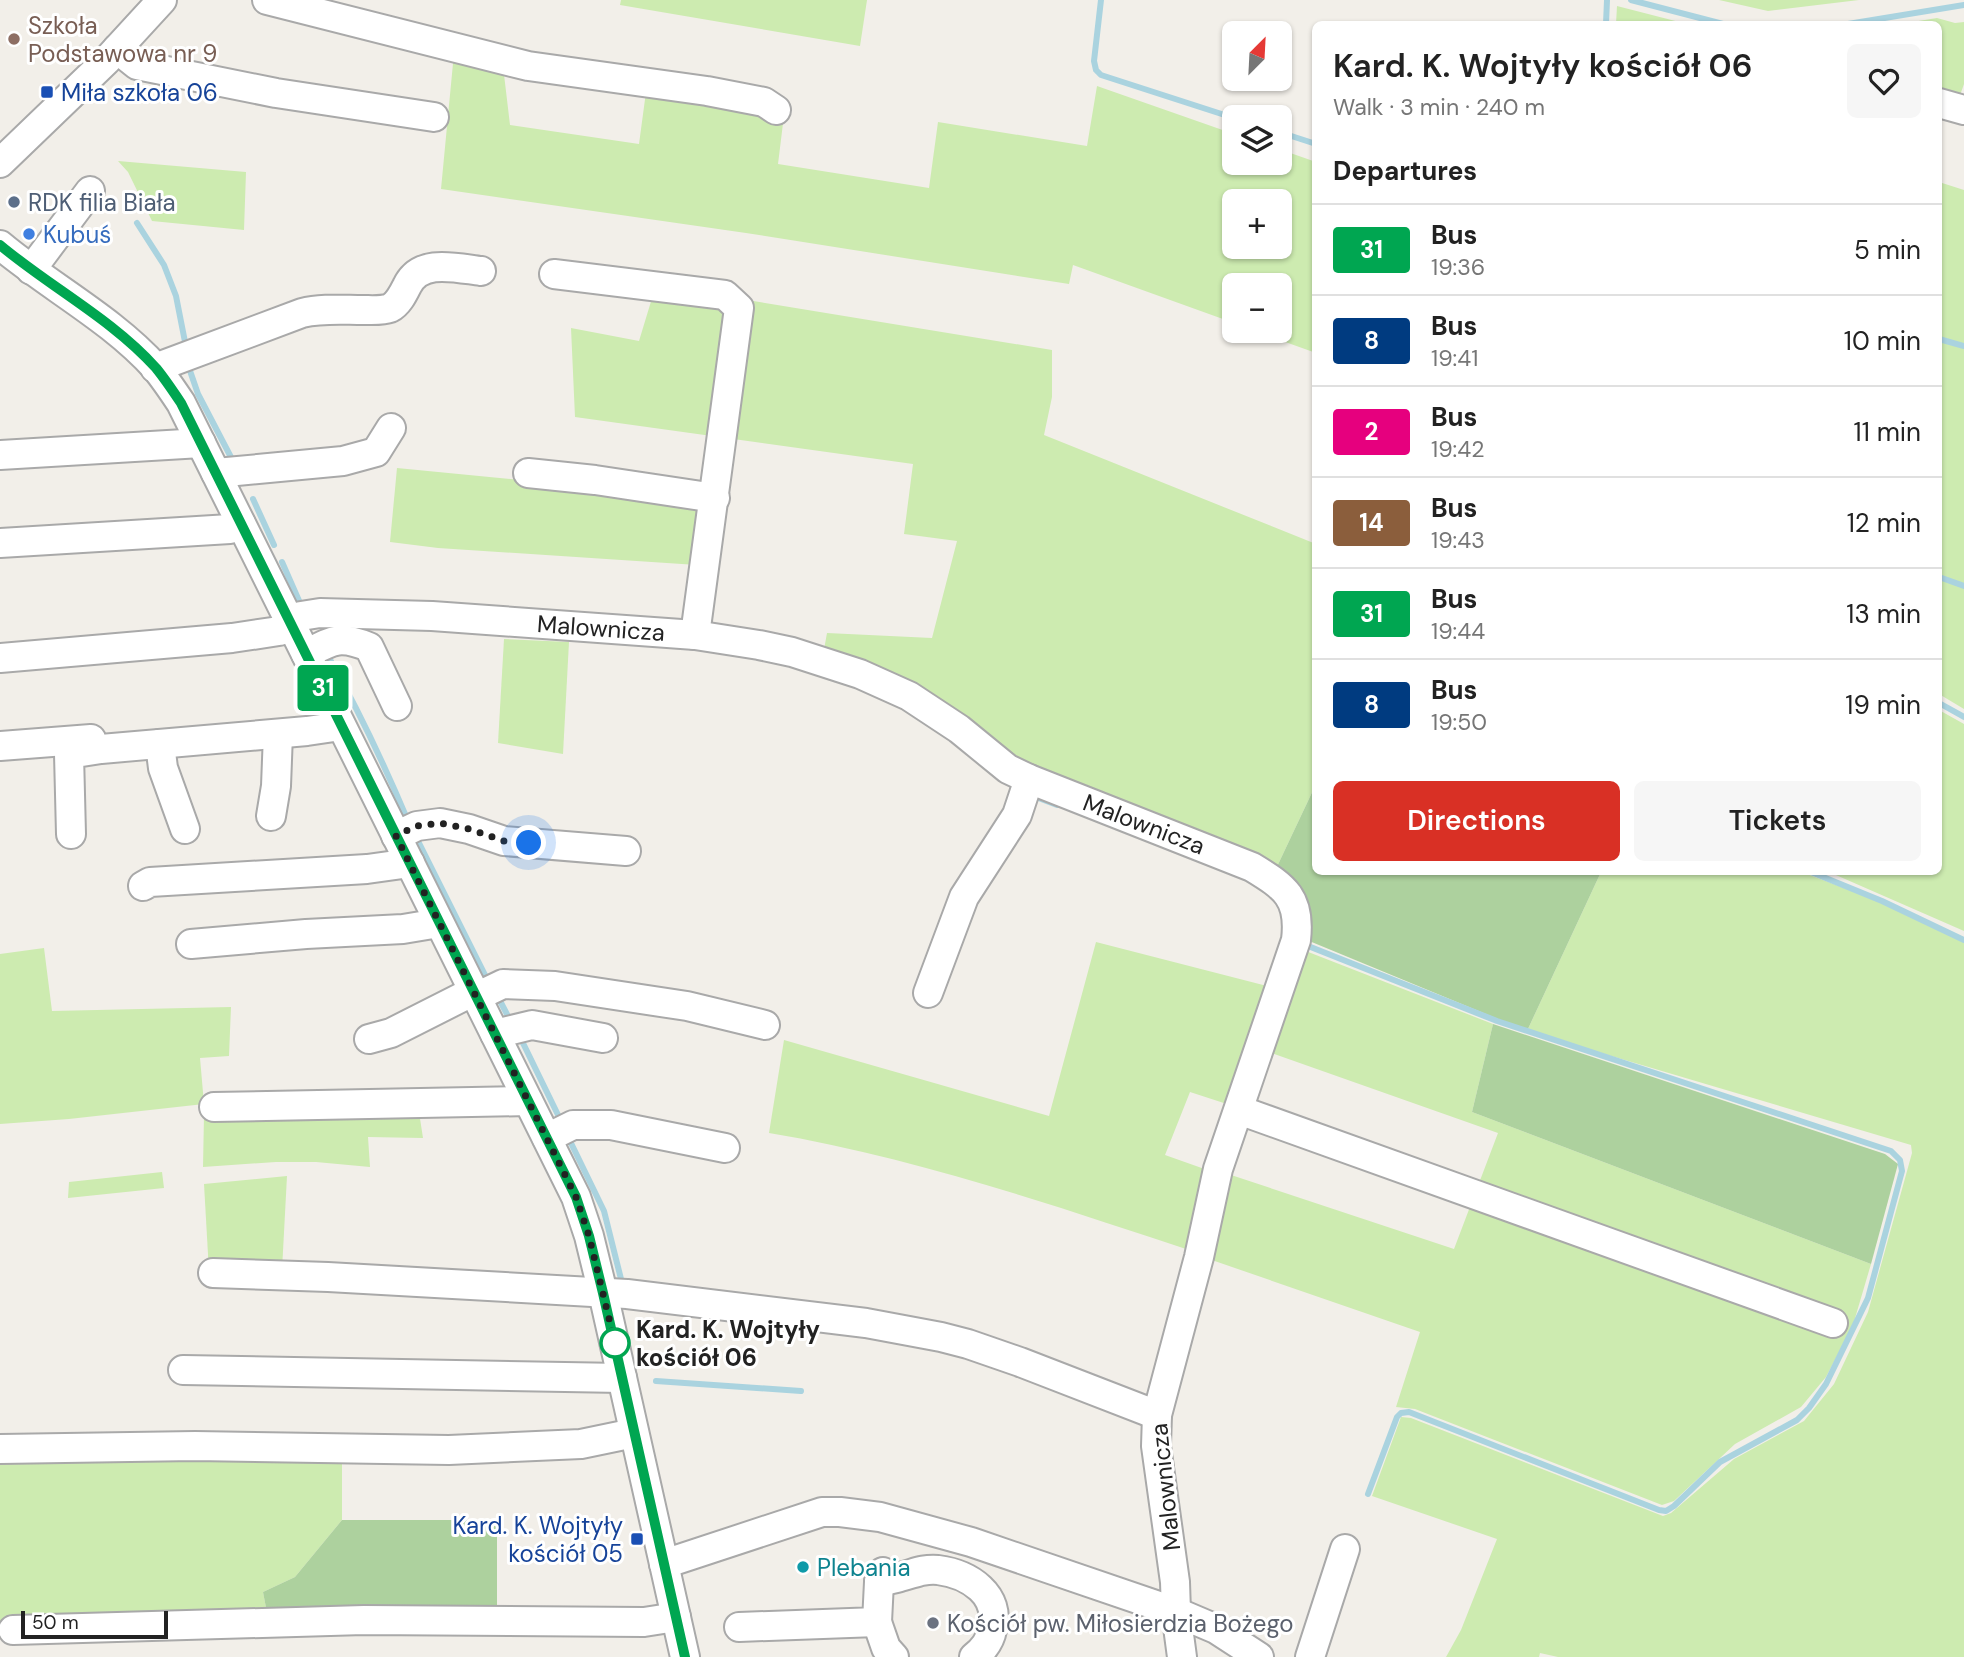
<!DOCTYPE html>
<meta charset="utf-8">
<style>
body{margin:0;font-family:"DM Sans",sans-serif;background:#f6f6f6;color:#222;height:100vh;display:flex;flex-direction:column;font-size:26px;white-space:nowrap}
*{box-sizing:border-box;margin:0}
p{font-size:23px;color:#767676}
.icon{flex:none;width:38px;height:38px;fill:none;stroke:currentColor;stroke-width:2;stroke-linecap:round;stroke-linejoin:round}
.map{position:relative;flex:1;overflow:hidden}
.drawer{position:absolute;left:1312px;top:21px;width:630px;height:854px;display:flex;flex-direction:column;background:#fff;border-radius:10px;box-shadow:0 2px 5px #0004}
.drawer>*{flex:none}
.badge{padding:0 14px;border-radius:5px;font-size:24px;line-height:46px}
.needle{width:46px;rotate:24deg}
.fabs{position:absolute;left:1222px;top:21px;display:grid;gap:14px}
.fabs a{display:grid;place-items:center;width:70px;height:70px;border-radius:10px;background:#fff;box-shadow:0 2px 5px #0004;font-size:35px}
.scale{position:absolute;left:21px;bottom:18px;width:147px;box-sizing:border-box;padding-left:7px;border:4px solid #222;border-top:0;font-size:19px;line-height:24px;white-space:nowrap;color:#222;-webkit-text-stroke:5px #fff;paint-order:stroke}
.you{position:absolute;width:35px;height:35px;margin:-18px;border:5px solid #fff;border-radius:50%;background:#1a73e8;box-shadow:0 0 0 10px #1a73e833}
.map>.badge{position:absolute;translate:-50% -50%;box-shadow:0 0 0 4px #fff}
h2{padding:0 21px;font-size:26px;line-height:63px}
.round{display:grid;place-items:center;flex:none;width:74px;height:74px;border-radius:10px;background:#f6f6f6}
.summary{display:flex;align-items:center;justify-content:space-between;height:119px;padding:0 21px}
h1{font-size:33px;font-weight:600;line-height:52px}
.action{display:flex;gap:14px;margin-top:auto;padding:14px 21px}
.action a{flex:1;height:80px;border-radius:10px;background:#d93025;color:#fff;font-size:28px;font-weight:600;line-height:80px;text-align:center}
.action a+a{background:#f6f6f6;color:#222}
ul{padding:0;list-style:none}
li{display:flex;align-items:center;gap:21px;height:91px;padding:0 21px;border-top:2px solid #e0e0e0}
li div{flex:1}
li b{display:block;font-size:26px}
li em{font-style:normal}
li .badge{min-width:77px;font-weight:700;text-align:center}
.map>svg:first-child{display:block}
.grass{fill:#cdebb0;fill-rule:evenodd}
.forest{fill:#add19e}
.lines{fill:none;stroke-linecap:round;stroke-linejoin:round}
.stream{stroke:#aad3df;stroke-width:6}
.minor-casing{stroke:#a9a9a9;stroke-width:32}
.minor{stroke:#fff;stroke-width:28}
.line-casing{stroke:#fff;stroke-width:16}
.line{stroke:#00a651;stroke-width:10}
.walk{stroke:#222;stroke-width:7;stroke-dasharray:0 12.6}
.education-dot{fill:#8d6e63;stroke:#fff;stroke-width:2.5}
.transit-dot{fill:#1a4fb4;stroke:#fff;stroke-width:2.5}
.service-dot{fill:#5c6f8a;stroke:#fff;stroke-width:2.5}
.shop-dot{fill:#3f7fe0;stroke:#fff;stroke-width:2.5}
.stop-dot{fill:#fff;stroke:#00a651;stroke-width:3.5}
.culture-dot{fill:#0f9aa8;stroke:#fff;stroke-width:2.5}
.worship-dot{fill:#6b7280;stroke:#fff;stroke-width:2.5}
.labels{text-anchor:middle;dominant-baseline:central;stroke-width:6;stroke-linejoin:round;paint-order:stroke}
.education-label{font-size:24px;fill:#785e54;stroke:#fff;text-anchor:start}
.transit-label{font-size:24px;fill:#164399;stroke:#fff;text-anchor:start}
.service-label{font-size:24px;fill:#4e5e75;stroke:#fff;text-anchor:start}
.shop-label{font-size:24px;fill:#366cbe;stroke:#fff;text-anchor:start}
.street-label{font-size:24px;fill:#222;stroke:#fff}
.stop-label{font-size:24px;font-weight:bold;fill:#222;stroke:#fff;text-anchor:start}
.culture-label{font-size:24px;fill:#0d838f;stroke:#fff;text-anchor:start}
.worship-label{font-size:24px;fill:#5b616d;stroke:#fff;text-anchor:start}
</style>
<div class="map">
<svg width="1964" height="1657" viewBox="0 0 1964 1657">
<rect width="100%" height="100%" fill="#f2efe9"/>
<!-- grass -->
<g class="grass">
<path d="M621,0H867L860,46L620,5Z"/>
<path d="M1719,0H1859L1768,11Z"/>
<path d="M1617,6L1687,24H1616Z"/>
<path d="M1937,18L1955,23L1964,22V84L1959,98L1939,95V24H1900Z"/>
<path d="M454,53L503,66L510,125L639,144L648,77L786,99L778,164L929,188L938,122L1087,146L1097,86L1234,134V163H1279V149L1316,162V353L1255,331H1279V285H1234V323L1073,265L1069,284L746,233L441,189ZM1234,201H1279V247H1234Z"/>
<path d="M118,161L246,172L244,230L152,221L128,172Z"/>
<path d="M1939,182L1964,190V709L1939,694Z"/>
<path d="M656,285L1052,350V397L1044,435L1316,544V784L1274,873L1038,777L823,655L827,633L932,638L957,541L904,534L913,464L575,417L571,328L639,341Z"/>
<path d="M397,468L593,487L707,504L697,565L438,548L390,542Z"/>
<path d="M504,639L569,642L563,754L498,743Z"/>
<path d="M1939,710L1964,724V931L1829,872H1939Z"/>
<path d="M1601,872H1802L1870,898L1964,940V1657H1558L1540,1653L1539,1657H1446L1461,1630L1497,1539L1372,1496L1401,1417L1411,1418L1663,1516L1671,1513L1734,1459L1804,1421L1834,1384L1868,1312L1912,1153L1911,1145L1527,1031Z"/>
<path d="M1096,942L1267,986L1233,1106L1190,1092L1165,1155L1213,1172L1195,1252C1056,1206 913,1157 769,1133L784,1040L1049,1116Z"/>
<path d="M44,948L52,1011L231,1007L229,1056L200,1058L204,1104L69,1119L0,1124V954Z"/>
<path d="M1298,948L1493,1024L1472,1112L1871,1264L1853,1325L1826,1377L1801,1407L1735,1444L1674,1501L1662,1505L1415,1409L1396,1407L1420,1332L1206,1258L1225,1173L1454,1249L1498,1133L1266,1051Z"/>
<path d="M419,1112L423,1138L368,1137L370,1167L316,1162H276L203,1167L204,1115Z"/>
<path d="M162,1172L164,1188L68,1198L69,1182Z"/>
<path d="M287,1176L282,1270L209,1272L204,1184Z"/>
<path d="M342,1453V1520L295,1577L263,1592L268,1618L0,1626V1455Z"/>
</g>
<!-- forest -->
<g class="forest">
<path d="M1316,784V872H1601L1527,1031L1302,938L1274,873Z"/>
<path d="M1493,1024L1885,1154L1898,1164L1871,1264L1472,1112Z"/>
<path d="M342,1520H497V1613L268,1618L263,1592L295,1577Z"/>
</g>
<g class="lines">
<!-- stream -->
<g class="stream">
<path d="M1101,0L1094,61L1096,70L1101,75L1234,118"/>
<path d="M1631,0L1723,24"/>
<path d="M1606,24L1607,0"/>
<path d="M1848,24L1964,5"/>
<path d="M1279,132L1316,144"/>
<path d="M137,223L164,265L176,296L186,347"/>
<path d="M1939,339L1964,346"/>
<path d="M188,365L198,394L234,463"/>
<path d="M253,499L274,545"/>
<path d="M282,562L300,603"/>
<path d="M1939,577L1964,586"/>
<path d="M328,656C358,709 384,764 408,821"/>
<path d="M1939,703L1964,717"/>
<path d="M1036,797L1057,805"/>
<path d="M414,833L487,979"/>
<path d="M1811,872L1882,901L1964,940"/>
<path d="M1303,944L1497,1021L1891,1151L1900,1160L1902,1171L1868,1298L1826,1384L1809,1408L1797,1420L1720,1462L1674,1506L1666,1511L1659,1510L1409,1412L1401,1413L1397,1417L1368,1494"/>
<path d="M498,997L510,1020"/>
<path d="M521,1039L560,1119"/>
<path d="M570,1141L604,1211L621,1279"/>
<path d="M656,1381L801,1391"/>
</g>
<defs>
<g id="minor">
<path d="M267,0L528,66L707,91L764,102L776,110"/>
<path d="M117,49L137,65L276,93L434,117"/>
<path d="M1939,103L1964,110"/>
<path d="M0,163L106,61L162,0"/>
<path d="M0,245C50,287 112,319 156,368C165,379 173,391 181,403L576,1197L589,1236L603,1293L685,1657"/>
<path d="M31,270L90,191"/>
<path d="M554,274L725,295L739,308L695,635"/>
<path d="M155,368L302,313C322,308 343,310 363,310C371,310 382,311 390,308C398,304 403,294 407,286C420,258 456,268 481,271"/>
<path d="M0,455L201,443"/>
<path d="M216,473L343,461L376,452L391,428"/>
<path d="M528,473L595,480L715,498"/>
<path d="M0,543L230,529L241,524"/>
<path d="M289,621L301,616L320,613L432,616L695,635L759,645L792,652L860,674L909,696L959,729L1008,769L1029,779L1252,867C1285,887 1301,898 1296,940L1218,1169L1199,1257L1157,1415L1156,1446L1175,1582L1176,1612L1182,1657"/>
<path d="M306,654C333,640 339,635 369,647L397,706"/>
<path d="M0,658L232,638L279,631L292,627"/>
<path d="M160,744L163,768L185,829"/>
<path d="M0,746L91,739"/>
<path d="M271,816L276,786L278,734"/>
<path d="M71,834L69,754L101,749L307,731L341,726"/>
<path d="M396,836L417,826L440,823L469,829L504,841L626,851"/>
<path d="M143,886L150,882L367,869L410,863"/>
<path d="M191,944L306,934L403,929L439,923"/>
<path d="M928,993L964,897L1017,815L1029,779"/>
<path d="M476,997L503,984L555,986L687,1006L765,1025"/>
<path d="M495,1034L532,1025L603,1038"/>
<path d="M369,1039L391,1033L474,991"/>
<path d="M214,1107L528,1101"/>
<path d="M1239,1110L1833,1323"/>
<path d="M547,1138L573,1125H611L725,1148"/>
<path d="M213,1273L328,1277L627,1294L866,1323L941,1337L968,1344L1020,1362L1157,1415"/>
<path d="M183,1370L622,1378"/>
<path d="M0,1449L195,1446L449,1450L581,1444L634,1433"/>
<path d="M664,1564L822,1512H840L880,1517L971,1542L1176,1612L1216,1629L1259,1657"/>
<path d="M879,1582C886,1580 894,1579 900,1577C916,1573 921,1569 938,1570C969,1574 1002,1595 992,1630C990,1641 983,1650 974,1657"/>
<path d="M877,1622L886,1648L894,1657"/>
<path d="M739,1627L877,1622L879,1582L883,1572"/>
<path d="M13,1630L364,1620L644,1622L676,1617"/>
<path d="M1310,1657L1345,1549"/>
</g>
</defs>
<!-- minor casing -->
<use href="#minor" class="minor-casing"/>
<!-- minor -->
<use href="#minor" class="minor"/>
</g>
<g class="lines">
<defs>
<path id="line" d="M0,245C50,287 112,319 156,368C165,379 173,391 181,403L576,1197L589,1236L603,1293L685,1657"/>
</defs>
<!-- line casing -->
<use href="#line" class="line-casing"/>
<!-- line -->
<use href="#line" class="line"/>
<!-- walk -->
<path class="walk" d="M529,843L504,841L469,829L440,823L416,826L396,836L576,1197L589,1236L615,1343"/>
</g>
<!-- markers -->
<circle class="education-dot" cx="14" cy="39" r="7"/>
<g class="transit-dot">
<rect x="40" y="85" width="14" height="14" rx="3.5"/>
<rect x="630" y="1532" width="14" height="14" rx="3.5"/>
</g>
<circle class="service-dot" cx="14" cy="202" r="7"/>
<circle class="shop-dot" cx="29" cy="234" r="7"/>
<circle class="stop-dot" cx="615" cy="1343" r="14"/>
<circle class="culture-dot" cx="803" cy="1567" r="7"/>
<circle class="worship-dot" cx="933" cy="1623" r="7"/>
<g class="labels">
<!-- education labels -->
<g class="education-label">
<text x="28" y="25">Szkoła<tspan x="28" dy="28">Podstawowa nr 9</tspan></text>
</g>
<!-- transit labels -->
<g class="transit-label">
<text x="61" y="92">Miła szkoła 06</text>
<text x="623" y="1525" text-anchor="end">Kard. K. Wojtyły<tspan x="623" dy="28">kościół 05</tspan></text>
</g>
<!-- service labels -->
<g class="service-label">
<text x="28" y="202">RDK filia Biała</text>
</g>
<!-- shop labels -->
<g class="shop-label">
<text x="43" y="234">Kubuś</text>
</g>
<!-- street labels -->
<g class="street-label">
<text transform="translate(601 628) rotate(4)">Malownicza</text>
<text transform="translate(1144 824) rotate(21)">Malownicza</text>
<text transform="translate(1165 1487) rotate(-96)">Malownicza</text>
</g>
<!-- stop labels -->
<g class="stop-label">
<text x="636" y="1329">Kard. K. Wojtyły<tspan x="636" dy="28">kościół 06</tspan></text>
</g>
<!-- culture labels -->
<g class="culture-label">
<text x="817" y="1567">Plebania</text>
</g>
<!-- worship labels -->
<g class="worship-label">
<text x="947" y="1623">Kościół pw. Miłosierdzia Bożego</text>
</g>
</g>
</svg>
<div class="fabs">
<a><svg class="needle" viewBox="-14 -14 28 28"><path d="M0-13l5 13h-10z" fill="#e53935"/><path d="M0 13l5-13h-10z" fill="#767676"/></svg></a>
<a><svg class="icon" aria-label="layers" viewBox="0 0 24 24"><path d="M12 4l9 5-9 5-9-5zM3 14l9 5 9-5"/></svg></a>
<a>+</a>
<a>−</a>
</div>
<div class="scale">50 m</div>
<div class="you" style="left:529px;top:843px"></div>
<b class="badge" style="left:323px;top:688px;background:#00a651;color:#fff">31</b>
<section class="drawer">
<div class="summary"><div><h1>Kard. K. Wojtyły kościół 06</h1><p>Walk · 3 min · 240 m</p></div><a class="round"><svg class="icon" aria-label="heart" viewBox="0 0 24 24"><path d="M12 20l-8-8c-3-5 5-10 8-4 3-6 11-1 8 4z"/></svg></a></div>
<h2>Departures</h2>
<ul>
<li><span class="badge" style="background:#00a651;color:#fff">31</span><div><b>Bus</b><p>19:36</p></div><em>5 min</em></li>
<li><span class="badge" style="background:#003b80;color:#fff">8</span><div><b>Bus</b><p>19:41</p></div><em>10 min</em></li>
<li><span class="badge" style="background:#e6007e;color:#fff">2</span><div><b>Bus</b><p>19:42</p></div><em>11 min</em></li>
<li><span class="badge" style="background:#8b5e3c;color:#fff">14</span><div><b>Bus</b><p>19:43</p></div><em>12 min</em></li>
<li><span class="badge" style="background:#00a651;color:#fff">31</span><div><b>Bus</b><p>19:44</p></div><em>13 min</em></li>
<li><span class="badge" style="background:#003b80;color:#fff">8</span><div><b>Bus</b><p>19:50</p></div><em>19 min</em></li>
</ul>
<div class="action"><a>Directions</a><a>Tickets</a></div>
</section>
</div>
